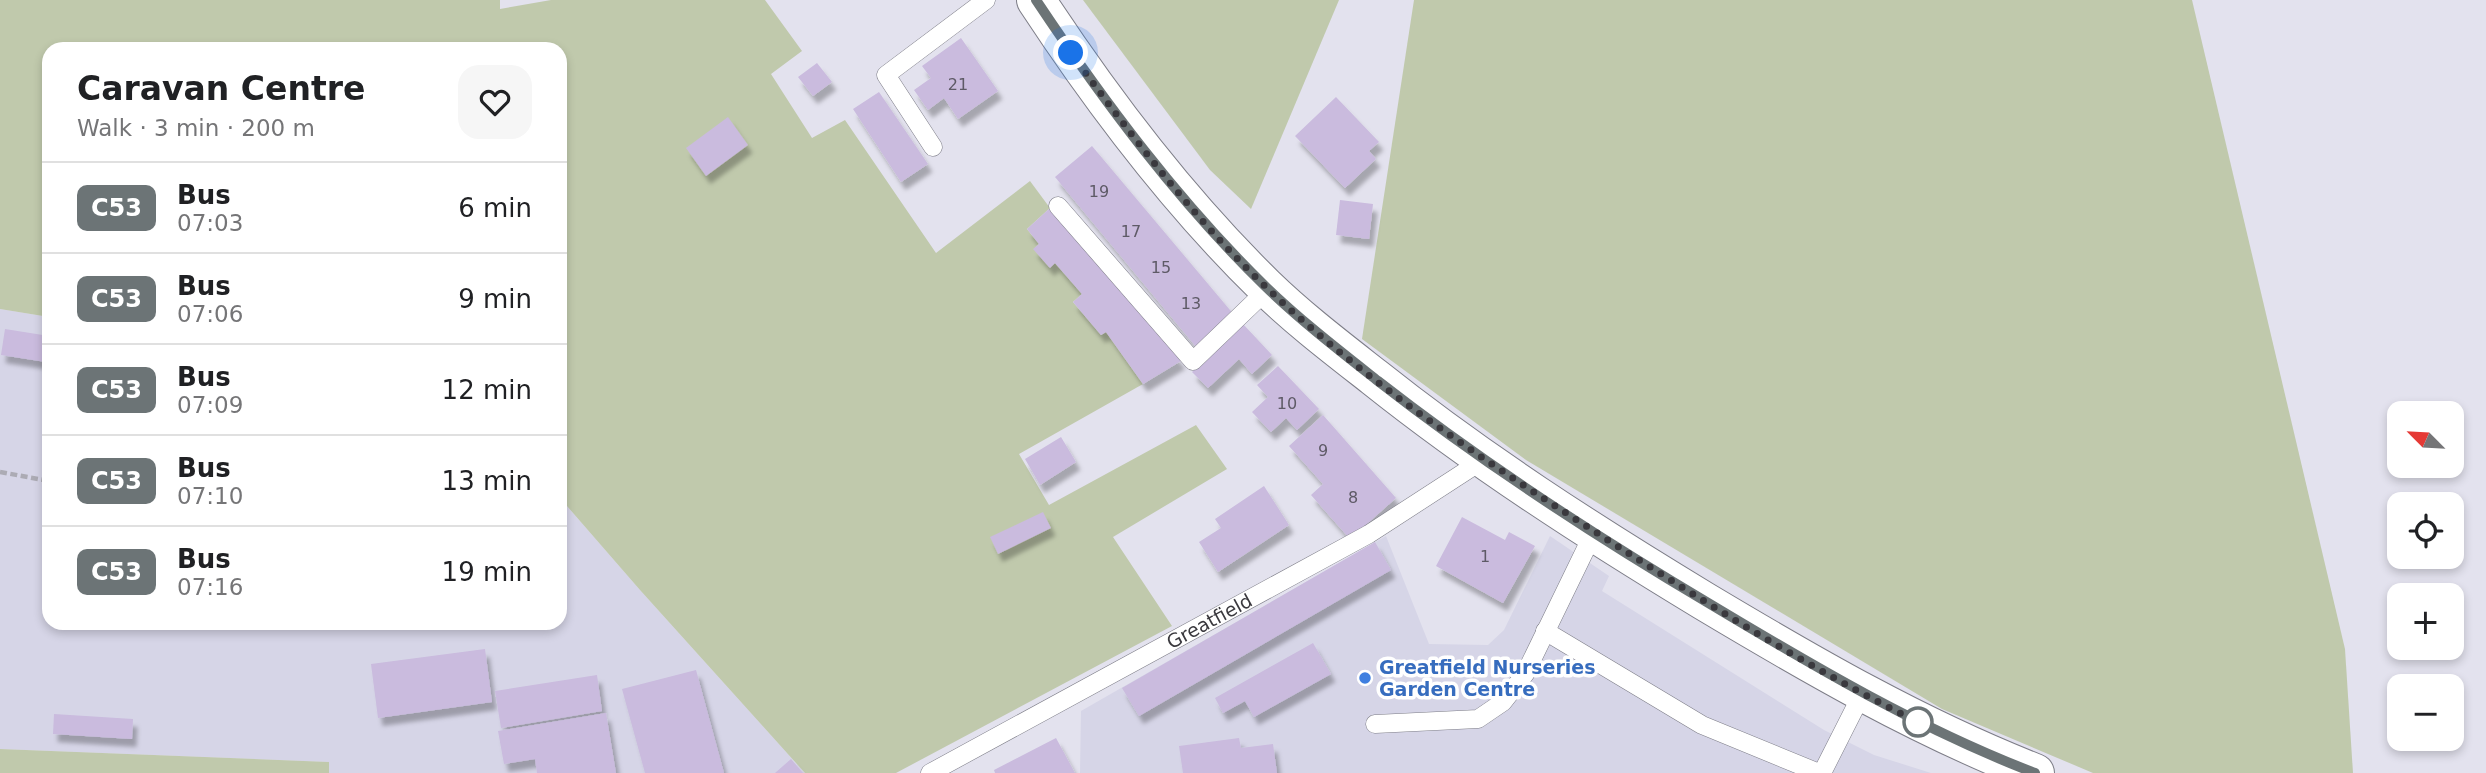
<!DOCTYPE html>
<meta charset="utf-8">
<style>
body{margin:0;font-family:"DejaVu Sans",sans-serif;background:#f6f6f6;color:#202124;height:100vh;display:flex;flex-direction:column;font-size:26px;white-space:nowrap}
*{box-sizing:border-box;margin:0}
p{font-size:23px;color:#757577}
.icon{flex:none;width:38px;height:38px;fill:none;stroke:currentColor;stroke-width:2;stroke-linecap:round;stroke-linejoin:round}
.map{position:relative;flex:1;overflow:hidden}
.sheet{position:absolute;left:42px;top:42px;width:525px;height:588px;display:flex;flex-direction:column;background:#fff;border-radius:21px;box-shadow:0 4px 10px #0003}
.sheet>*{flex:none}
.badge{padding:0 14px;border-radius:10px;font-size:24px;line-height:46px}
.needle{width:46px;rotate:294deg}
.tools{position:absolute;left:2387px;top:401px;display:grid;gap:14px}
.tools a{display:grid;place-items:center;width:77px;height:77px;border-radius:14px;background:#fff;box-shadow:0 4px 10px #0003;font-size:35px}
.you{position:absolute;width:35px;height:35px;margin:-18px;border:5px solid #fff;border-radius:50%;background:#1a73e8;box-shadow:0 0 0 10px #1a73e833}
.map>.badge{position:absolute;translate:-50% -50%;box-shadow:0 0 0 4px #fff}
.round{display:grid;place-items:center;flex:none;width:74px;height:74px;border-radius:21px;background:#f6f6f6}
.headline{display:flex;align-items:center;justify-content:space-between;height:119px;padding:0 35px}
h1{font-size:33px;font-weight:700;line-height:52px}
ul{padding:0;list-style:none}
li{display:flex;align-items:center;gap:21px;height:91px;padding:0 35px;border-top:2px solid #e0e0e0}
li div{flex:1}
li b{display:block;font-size:26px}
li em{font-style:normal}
li .badge{min-width:77px;font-weight:700;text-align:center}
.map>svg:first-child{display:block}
.built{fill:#d6d5e7}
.green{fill:#c0c9ac}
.building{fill:#cabbde;filter:url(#shadow)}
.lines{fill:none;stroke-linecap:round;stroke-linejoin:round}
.service-casing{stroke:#7d7d87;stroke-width:19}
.tertiary-casing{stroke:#7d7d87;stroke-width:40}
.path{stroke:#acabb4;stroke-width:4.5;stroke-dasharray:7 3.5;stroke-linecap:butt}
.service{stroke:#fff;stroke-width:18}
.tertiary{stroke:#fff;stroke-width:38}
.line-casing{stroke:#fff;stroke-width:16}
.line{stroke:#6c7476;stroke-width:10}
.walk{stroke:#3a393e;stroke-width:7;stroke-dasharray:0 12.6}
.shop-dot{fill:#3f7fe0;stroke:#fff;stroke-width:2.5}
.stop-dot{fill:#fff;stroke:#6c7476;stroke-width:3.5}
.labels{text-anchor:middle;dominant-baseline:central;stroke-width:7;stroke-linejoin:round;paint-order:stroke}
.number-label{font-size:16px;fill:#5e5a66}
.street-label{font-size:19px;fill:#3a393e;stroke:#fff}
.shop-label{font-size:19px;font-weight:bold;fill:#366cbe;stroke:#fff;text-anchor:start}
</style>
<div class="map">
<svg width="2486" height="773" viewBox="0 0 2486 773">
<defs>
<filter id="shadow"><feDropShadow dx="4.5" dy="8" stdDeviation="2" flood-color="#0004"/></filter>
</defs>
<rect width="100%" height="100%" fill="#e3e2ee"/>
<!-- built -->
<g class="built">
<path d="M0,309L49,317V623H560V498L640,590L805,773H329V762L0,749Z"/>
<path d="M1386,536L1429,644L1488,645L1504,630L1550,536L1609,576L1602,591L1824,730L1874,755L1931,773H1080L1081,711Z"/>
</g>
<!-- green -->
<g class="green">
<path d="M0,0H500V9L551,0H765L802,51L771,74L812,138L845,120L936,253L1030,181L1050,208L1027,229L1039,244L1034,249L1049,267L1055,263L1082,294L1073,302L1101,335L1106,332L1143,384L1019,454L1049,505L1196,425L1227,469L1113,537L1172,626L896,773H805L640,590L560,498V49H49V317L0,309Z"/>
<path d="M1083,0H1339L1251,209L1210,170Z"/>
<path d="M1414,0H2192L2345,649L2353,773H2093L1942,709L1526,460L1362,339Z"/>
<path d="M0,749L329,762V773H0Z"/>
</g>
<!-- building -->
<g class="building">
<path d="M961,38L998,91L958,119L944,98L928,110L914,90L931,78L922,66Z"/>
<path d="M817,63L832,82L813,96L798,77Z"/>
<path d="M879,92L928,164L901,182L853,109Z"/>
<path d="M1336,97L1379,142L1369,151L1376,159L1345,188L1295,136Z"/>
<path d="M728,117L748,145L706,176L686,148Z"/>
<path d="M1092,146L1235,316L1197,348L1055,177Z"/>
<path d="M1340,200L1373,204L1369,239L1336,235Z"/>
<path d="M1050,208L1181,361L1143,384L1106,332L1101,335L1073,302L1082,294L1055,263L1050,268L1033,249L1039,244L1027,229Z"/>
<path d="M1243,324L1272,355L1252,374L1239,359L1208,388L1192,372Z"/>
<path d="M5,329L49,336L46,362L1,355Z"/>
<path d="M1278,366L1319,409L1297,430L1286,418L1271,432L1252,412L1268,397L1257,385Z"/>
<path d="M1323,415L1396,498L1350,539L1311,495L1323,484L1289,446Z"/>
<path d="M1061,437L1076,462L1040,485L1025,459Z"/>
<path d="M1264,486L1289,525L1218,572L1199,542L1221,528L1215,519Z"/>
<path d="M1043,512L1051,528L998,554L990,537Z"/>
<path d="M1462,517L1505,540L1509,532L1535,546L1503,603L1436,566Z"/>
<path d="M1375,542L1391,570L1139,716L1122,688Z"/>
<path d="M1313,643L1331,674L1254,717L1245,701L1223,713L1215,698Z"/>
<path d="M485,649L492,702L378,718L371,664Z"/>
<path d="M696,670L724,773H645L622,689Z"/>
<path d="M597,675L602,711L501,728L495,691Z"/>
<path d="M606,713L616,773H537L535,759L504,764L498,731Z"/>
<path d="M54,714L133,719L132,739L53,734Z"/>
<path d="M1056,738L1075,773H995L994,770Z"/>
<path d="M1239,738L1241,748L1273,744L1277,773H1183L1179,746Z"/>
<path d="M791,759L803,773H775Z"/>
</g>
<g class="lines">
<defs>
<g id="service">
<path d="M933,147L886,75L986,0"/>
<path d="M1058,206L1193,361L1268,289"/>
<path d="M1545,631L1702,725L1819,773"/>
<path d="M1375,724L1478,719L1503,702L1525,674L1594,532"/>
<path id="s1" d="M930,773L1369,534L1483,460"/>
<path d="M1822,773L1862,694"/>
</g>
<path id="tertiary" d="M1036,0C1103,102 1178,201 1265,286C1299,319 1337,348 1374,377C1478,460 1590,532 1704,601C1811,665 1918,727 2035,773"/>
</defs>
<!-- service casing -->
<use href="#service" class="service-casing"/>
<!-- tertiary casing -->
<use href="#tertiary" class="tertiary-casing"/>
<!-- path -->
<path class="path" d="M0,472L49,481"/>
<!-- service -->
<use href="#service" class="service"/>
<!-- tertiary -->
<use href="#tertiary" class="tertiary"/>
</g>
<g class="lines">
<defs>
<path id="line" d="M1036,0C1104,102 1178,201 1265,286C1300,320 1340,351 1378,381C1483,463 1595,536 1710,604C1815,667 1920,729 2035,773"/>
</defs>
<!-- line casing -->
<use href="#line" class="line-casing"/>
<!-- line -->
<use href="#line" class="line"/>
<!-- walk -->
<path class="walk" d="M1071,53C1131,135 1193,218 1267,288C1367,383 1482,459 1597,533C1701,600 1807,667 1918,722"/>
</g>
<!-- markers -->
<circle class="shop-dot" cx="1365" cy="678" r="7"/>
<circle class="stop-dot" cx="1918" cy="722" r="14"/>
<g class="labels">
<!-- number labels -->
<g class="number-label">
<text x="958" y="84">21</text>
<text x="1099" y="191">19</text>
<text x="1131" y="231">17</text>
<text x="1161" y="267">15</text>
<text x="1191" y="303">13</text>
<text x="1287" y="403">10</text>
<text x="1323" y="450">9</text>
<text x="1353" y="497">8</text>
<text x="1485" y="556">1</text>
</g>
<!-- street labels -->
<g class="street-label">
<text stroke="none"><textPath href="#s1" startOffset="318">Greatfield</textPath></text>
</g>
<!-- shop labels -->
<g class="shop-label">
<text x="1379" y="667">Greatfield Nurseries<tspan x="1379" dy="22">Garden Centre</tspan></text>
</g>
</g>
</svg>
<div class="tools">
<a><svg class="needle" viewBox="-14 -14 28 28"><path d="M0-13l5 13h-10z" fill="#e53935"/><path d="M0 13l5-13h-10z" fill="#757577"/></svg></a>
<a><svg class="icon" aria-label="locate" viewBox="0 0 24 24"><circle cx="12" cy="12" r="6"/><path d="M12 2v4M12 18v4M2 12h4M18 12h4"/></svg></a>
<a>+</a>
<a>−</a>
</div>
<div class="you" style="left:1071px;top:53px"></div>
<section class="sheet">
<div class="headline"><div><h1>Caravan Centre</h1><p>Walk · 3 min · 200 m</p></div><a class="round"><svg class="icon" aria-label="heart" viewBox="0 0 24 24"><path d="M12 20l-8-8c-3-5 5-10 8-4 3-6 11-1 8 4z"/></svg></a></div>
<ul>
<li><span class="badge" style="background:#6c7476;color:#fff">C53</span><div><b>Bus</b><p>07:03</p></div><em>6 min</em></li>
<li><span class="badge" style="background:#6c7476;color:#fff">C53</span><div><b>Bus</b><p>07:06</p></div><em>9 min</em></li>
<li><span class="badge" style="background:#6c7476;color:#fff">C53</span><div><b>Bus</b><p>07:09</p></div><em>12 min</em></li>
<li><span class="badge" style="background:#6c7476;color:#fff">C53</span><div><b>Bus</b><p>07:10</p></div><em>13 min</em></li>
<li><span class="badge" style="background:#6c7476;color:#fff">C53</span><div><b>Bus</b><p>07:16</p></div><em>19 min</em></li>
</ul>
</section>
</div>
